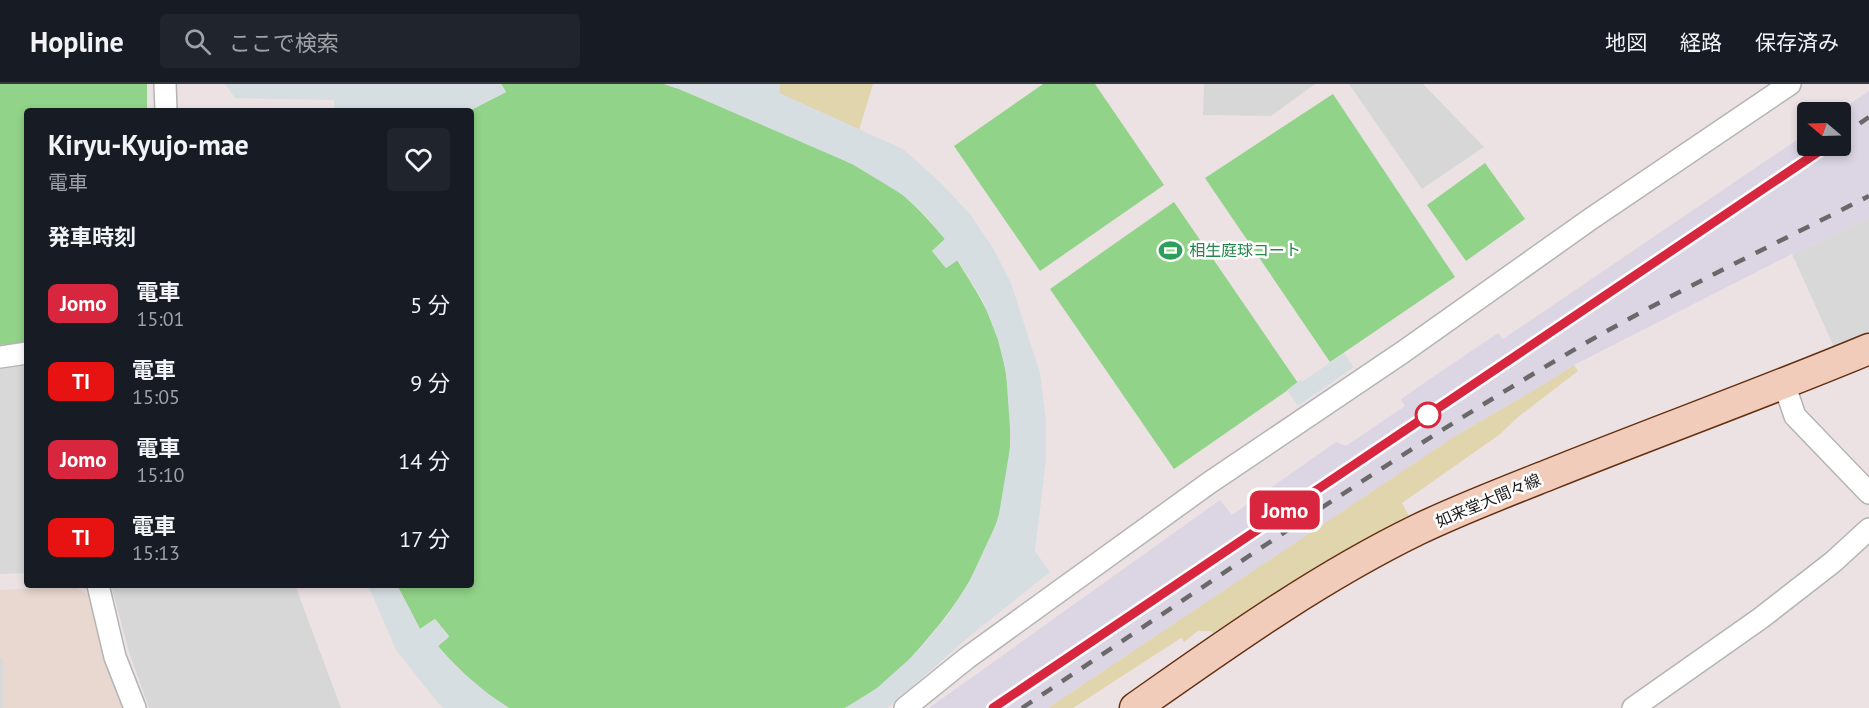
<!DOCTYPE html>
<html lang="ja">
<meta charset="utf-8">
<style>
body{margin:0;font-family:"PT Sans","Noto Sans JP",sans-serif;background:#20242c;color:#f1f3f6;height:100vh;display:flex;flex-direction:column;font-size:22px;white-space:nowrap}
*{box-sizing:border-box;margin:0}
p{font-size:20px;color:#9ea1a6}
.icon{flex:none;width:33px;height:33px;fill:none;stroke:currentColor;stroke-width:2;stroke-linecap:round;stroke-linejoin:round}
.map{position:relative;flex:1;overflow:hidden}
.side{position:absolute;left:24px;top:24px;width:450px;height:480px;display:flex;flex-direction:column;background:#171b24;border-radius:6px;box-shadow:0 3px 9px #0003}
.side>*{flex:none}
.badge{padding:0 12px;border-radius:9px;font-size:21px;line-height:39px}
.needle{width:39px;rotate:289deg}
.fabs{position:absolute;left:1797px;top:18px;display:grid;gap:12px}
.fabs a{display:grid;place-items:center;width:54px;height:54px;border-radius:6px;background:#171b24;box-shadow:0 3px 9px #0003;font-size:30px}
.map>.badge{position:absolute;translate:-50% -50%;box-shadow:0 0 0 3px #fff}
h2{padding:0 24px;font-size:22px;line-height:54px}
.round{display:grid;place-items:center;flex:none;width:63px;height:63px;border-radius:6px;background:#20242c}
.summary{display:flex;align-items:center;justify-content:space-between;height:102px;padding:0 24px}
h1{font-size:28px;font-weight:800;line-height:45px}
ul{padding:0;list-style:none}
li{display:flex;align-items:center;gap:18px;height:78px;padding:0 24px}
li div{flex:1}
li b{display:block;font-size:22px}
li em{font-style:normal}
li .badge{min-width:66px;font-weight:700;text-align:center}
header{display:flex;align-items:center;gap:36px;box-sizing:border-box;height:84px;padding:0 30px;background:#171b24;border-bottom:2px solid #363941}
header strong{font-size:28px}
nav{display:flex;gap:33px;margin-inline-start:auto;font-size:21px}
.search{width:420px;height:54px;background:#20242c;display:flex;align-items:center;gap:15px;box-sizing:border-box;padding:0 21px;border-radius:6px;color:#9ea1a6;font-size:22px}
.map>svg:first-child{display:block}
.residential{fill:#d9d8d9}
.industrial{fill:#dcd5e4}
.farmland{fill:#e9d8cf}
.grass{fill:#e1d5ad}
.pitch{fill:#91d388}
.parking{fill:#d7d7d7}
.plaza{fill:#d7dee1}
.lines{fill:none;stroke-linecap:round;stroke-linejoin:round}
.minor-casing{stroke:#b4b4b4;stroke-width:24}
.secondary-casing{stroke:#643011;stroke-width:33}
.minor{stroke:#fff;stroke-width:21}
.secondary{stroke:#f1ccbb;stroke-width:30}
.rail{stroke:#696969;stroke-width:4.5;stroke-dasharray:12 12;stroke-linecap:butt}
.line-casing{stroke:#fff;stroke-width:14}
.line{stroke:#d7263d;stroke-width:9}
.stop-dot{fill:#fff;stroke:#d7263d;stroke-width:3}
.labels{text-anchor:middle;dominant-baseline:central;stroke-width:5;stroke-linejoin:round;paint-order:stroke}
.leisure-label{font-size:16px;fill:#27864d;stroke:#fff;text-anchor:start}
.street-label{font-size:16px;fill:#1b1b1b;stroke:#fff}
</style>
<header>
<strong>Hopline</strong>
<div class="search"><svg class="icon" aria-label="search" viewBox="0 0 24 24"><circle cx="10" cy="10" r="6"/><path d="M15 15l6 6"/></svg>ここで検索</div>
<nav><a>地図</a><a>経路</a><a>保存済み</a></nav>
</header>
<div class="map">
<svg width="1869" height="624" viewBox="0 0 1869 624">
<rect width="100%" height="100%" fill="#ece2e3"/>
<!-- residential -->
<g class="residential">
<path d="M1869,134V250L1834,263L1792,170Z"/>
<path d="M27,280V489L0,490V284Z"/>
<rect x="0" y="574" width="3" height="50"/>
</g>
<!-- industrial -->
<path class="industrial" d="M1869,7V134L1792,170L1574,281L1546,299L1455,352L1048,624H929L1220,416L1232,431L1336,358L1346,362L1405,322L1401,315L1427,297L1498,249L1503,255L1807,49L1808,62H1840V28H1838Z"/>
<!-- farmland -->
<path class="farmland" d="M74,503L83,507L90,513L105,576L123,624H3V575L0,574V506Z"/>
<!-- grass -->
<g class="grass">
<path d="M780,0H873L859,46L779,9Z"/>
<path d="M1574,281L1578,287L1518,333L1499,351L1402,419L1410,434L1355,463L1213,549L1211,547H1198L1184,558L1181,554L1073,624H1048L1455,352L1546,299Z"/>
</g>
<!-- pitch -->
<g class="pitch">
<path d="M0,0H147V27H27V258L0,261Z"/>
<path d="M501,0H664L679,5C716,20 753,36 790,52C829,69 870,85 904,112C919,125 932,140 945,155L932,167L946,184L957,176C973,202 990,227 999,257C1014,312 1015,382 997,437C983,480 958,520 928,554C913,572 896,591 876,605C867,612 856,618 845,624H509C482,607 459,587 438,562L449,552L435,535L420,545L397,501H471V27H469L506,8Z"/>
<path d="M1043,0H1095L1164,101L1040,187L954,62Z"/>
<path d="M1333,10L1455,193L1330,278L1205,94Z"/>
<path d="M1485,79L1525,135L1466,177L1427,121Z"/>
<path d="M1174,118L1298,299L1174,385L1050,205Z"/>
</g>
<!-- parking -->
<g class="parking">
<path d="M1204,0H1315L1271,32L1203,31Z"/>
<path d="M1349,0H1423L1484,63L1422,105Z"/>
<path d="M111,501H295L341,624H149L129,568Z"/>
</g>
<!-- plaza -->
<g class="plaza">
<path d="M225,0H501L506,8L469,27H334V16L235,14Z"/>
<path d="M664,0H780L779,9L903,65L939,97L970,130L993,164L1011,199L1040,289L1046,336V376L1035,467L1050,488L965,556L888,624H845L877,604L915,570L948,531L969,498L998,436L1011,358L1006,288L998,256L983,217L958,176L946,184L932,167L945,155L927,133L903,111L852,80L679,5Z"/>
<path d="M1344,269L1354,283L1298,322L1287,306L1300,296L1303,297Z"/>
<path d="M368,501H397L420,545L435,535L449,553L438,562L456,583L488,610L509,624H444L438,619L396,566Z"/>
</g>
<g class="lines">
<defs>
<g id="minor">
<path d="M165,0L166,27"/>
<path d="M0,273L27,269"/>
<path d="M1784,300L1795,332L1869,409"/>
<path d="M98,501L115,573L135,624"/>
<path d="M905,624L967,574L1209,399L1403,268L1592,134L1790,0"/>
<path d="M1633,624L1761,534L1833,478L1869,445"/>
</g>
<path id="secondary" d="M1135,624C1226,560 1318,494 1419,445C1461,425 1505,408 1548,391C1655,348 1763,309 1869,265"/>
</defs>
<!-- minor casing -->
<use href="#minor" class="minor-casing"/>
<!-- secondary casing -->
<use href="#secondary" class="secondary-casing"/>
<!-- minor -->
<use href="#minor" class="minor"/>
<!-- secondary -->
<use href="#secondary" class="secondary"/>
<!-- rail -->
<g class="rail">
<path d="M1840,53L1869,33"/>
<path d="M993,624L1828,62"/>
<path d="M1022,624C1206,502 1387,375 1577,264C1672,209 1771,162 1869,112"/>
</g>
</g>
<g class="lines">
<defs>
<path id="line" d="M993,624L1827,62"/>
</defs>
<!-- line casing -->
<use href="#line" class="line-casing"/>
<!-- line -->
<use href="#line" class="line"/>
</g>
<!-- icons -->
<defs>
<symbol id="stadium-bare" viewBox="-9 -9 18 18"><path d="M0-5a6.5 5 0 1 0 0 10a6.5 5 0 1 0 0-10ZM-3.5-1.8h7v3.6h-7Z" fill="#2e9e5b" stroke="#fff" stroke-width="2.5" paint-order="stroke"/></symbol>
</defs>
<g fill-rule="evenodd">
<use href="#stadium-bare" x="1154" y="150" width="33" height="33"/>
</g>
<!-- markers -->
<circle class="stop-dot" cx="1428" cy="331" r="12"/>
<g class="labels">
<!-- leisure labels -->
<g class="leisure-label">
<text x="1189" y="166">相生庭球コート</text>
</g>
<!-- street labels -->
<g class="street-label">
<text transform="translate(1488 416) rotate(-23)">如来堂大間々線</text>
</g>
</g>
</svg>
<div class="fabs">
<a><svg class="needle" viewBox="-14 -14 28 28"><path d="M0-13l5 13h-10z" fill="#e53935"/><path d="M0 13l5-13h-10z" fill="#9ea1a6"/></svg></a>
</div>
<b class="badge" style="left:1285px;top:426px;background:#d7263d;color:#fff">Jomo</b>
<section class="side">
<div class="summary"><div><h1>Kiryu-Kyujo-mae</h1><p>電車</p></div><a class="round"><svg class="icon" aria-label="heart" viewBox="0 0 24 24"><path d="M12 20l-8-8c-3-5 5-10 8-4 3-6 11-1 8 4z"/></svg></a></div>
<h2>発車時刻</h2>
<ul>
<li><span class="badge" style="background:#d7263d;color:#fff">Jomo</span><div><b>電車</b><p>15:01</p></div><em>5 分</em></li>
<li><span class="badge" style="background:#e71212;color:#fff">TI</span><div><b>電車</b><p>15:05</p></div><em>9 分</em></li>
<li><span class="badge" style="background:#d7263d;color:#fff">Jomo</span><div><b>電車</b><p>15:10</p></div><em>14 分</em></li>
<li><span class="badge" style="background:#e71212;color:#fff">TI</span><div><b>電車</b><p>15:13</p></div><em>17 分</em></li>
</ul>
</section>
</div>
